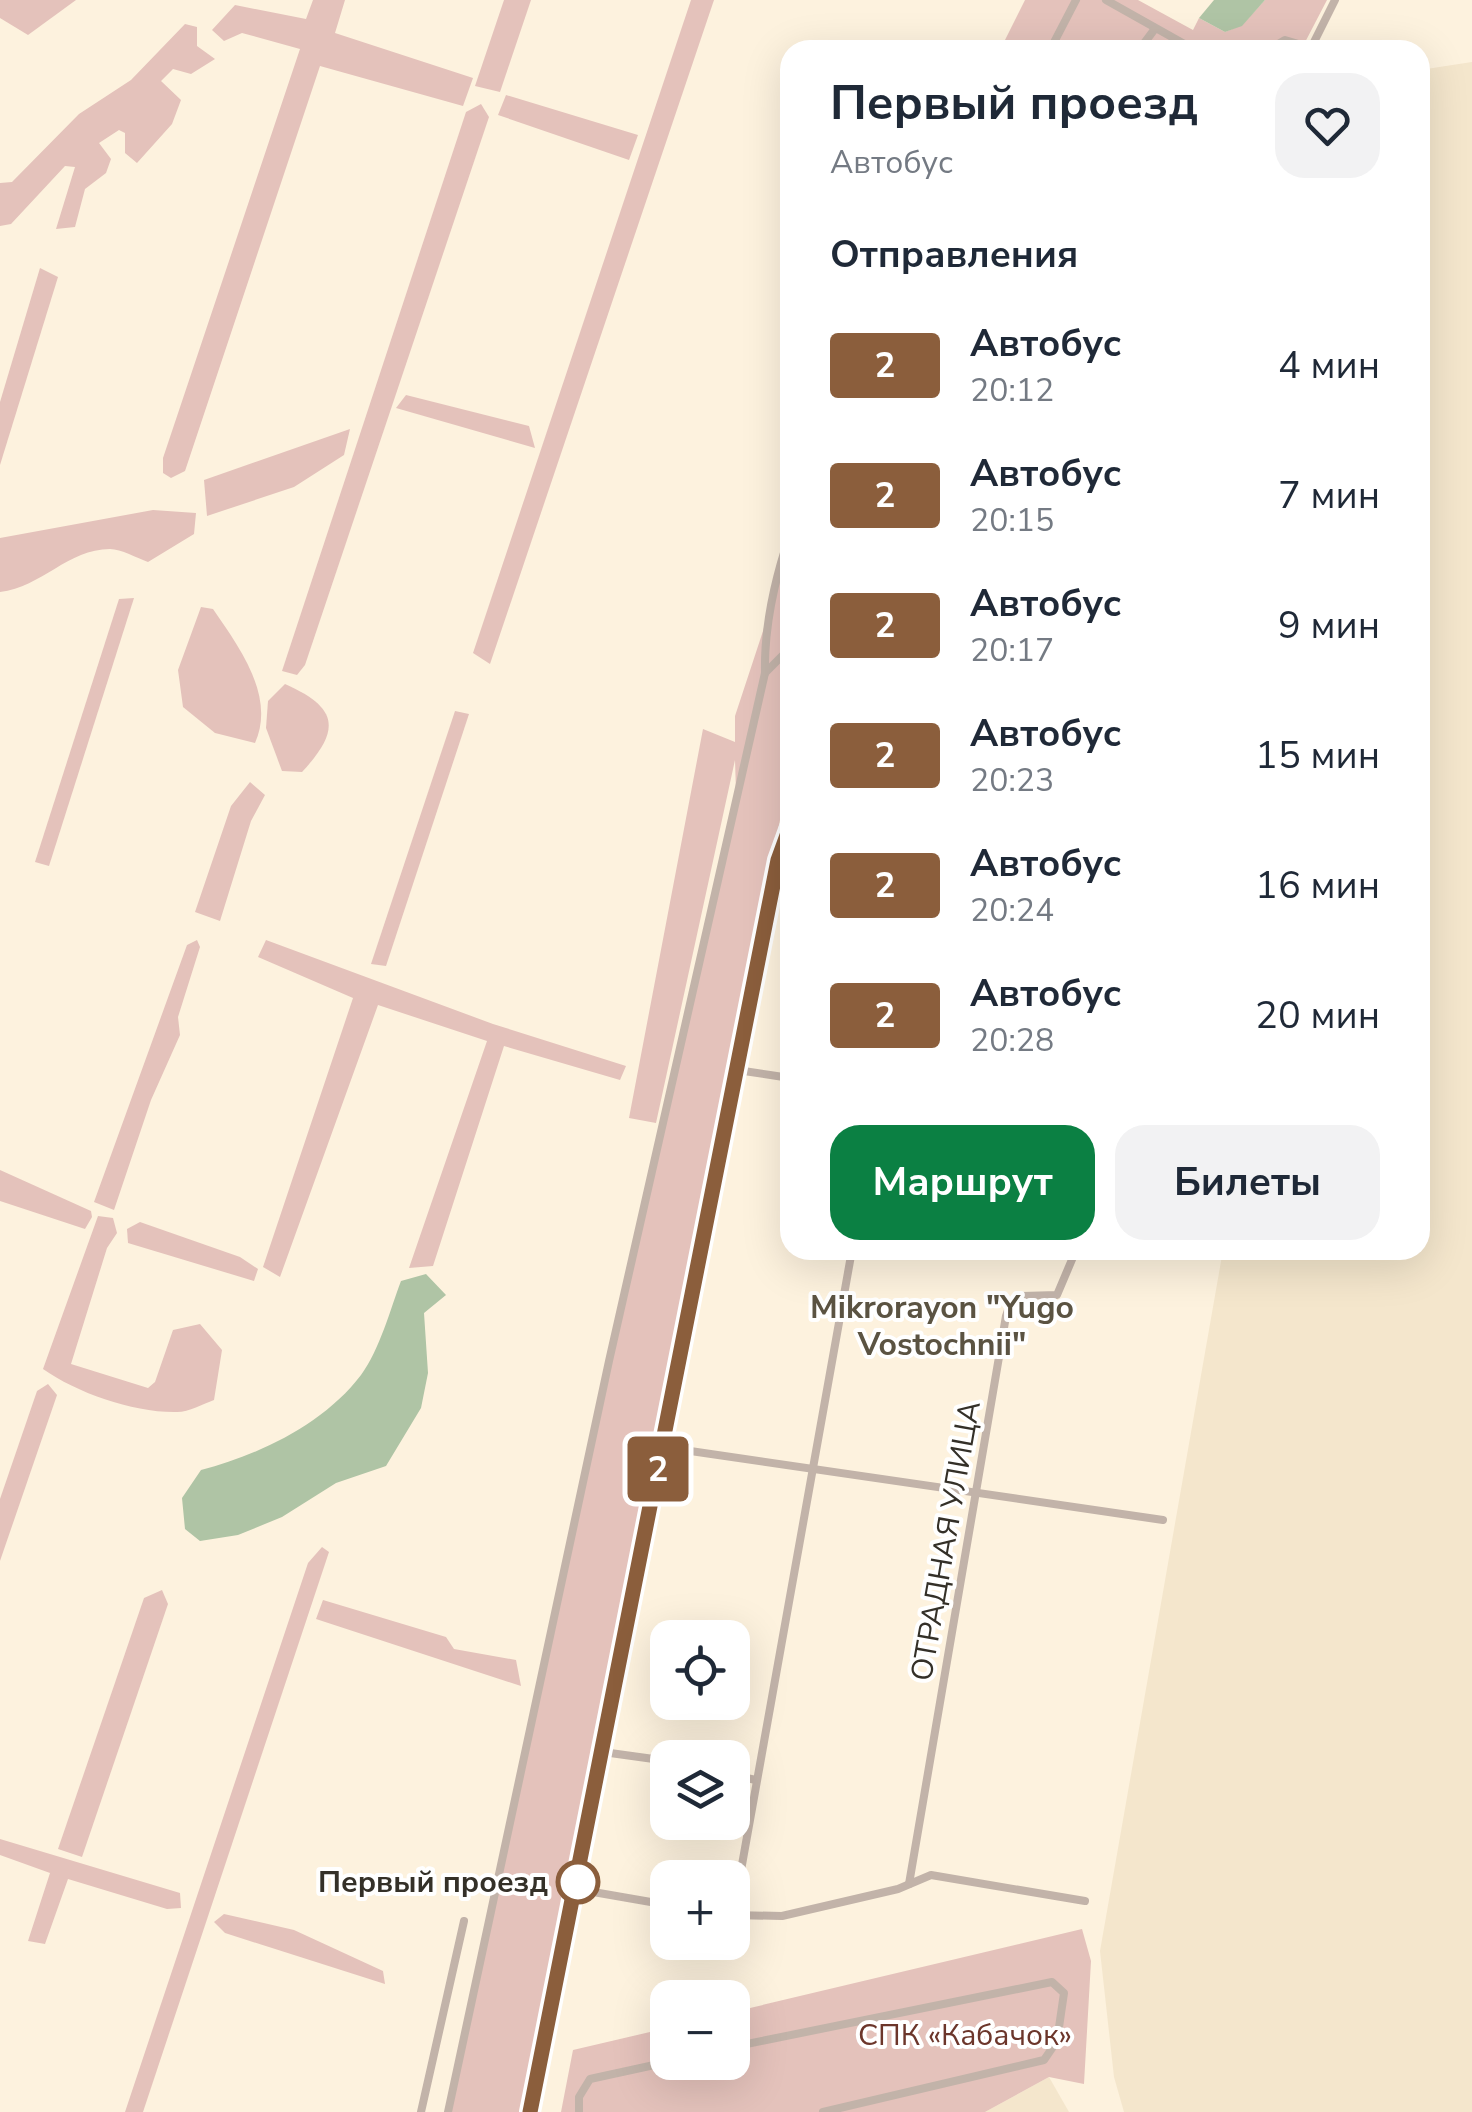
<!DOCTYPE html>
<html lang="ru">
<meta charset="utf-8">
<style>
body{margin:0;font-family:"Nunito Sans",sans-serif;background:#f2f2f3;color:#1f2937;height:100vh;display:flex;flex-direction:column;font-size:38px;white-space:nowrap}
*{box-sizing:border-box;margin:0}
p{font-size:32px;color:#747a83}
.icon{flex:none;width:55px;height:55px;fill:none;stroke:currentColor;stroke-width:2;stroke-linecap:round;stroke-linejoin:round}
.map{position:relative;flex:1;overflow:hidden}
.side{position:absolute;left:780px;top:40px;width:650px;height:1220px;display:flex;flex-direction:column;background:#fff;border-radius:30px;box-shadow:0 10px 40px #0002}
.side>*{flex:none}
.badge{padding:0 20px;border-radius:8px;font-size:35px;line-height:65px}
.fabs{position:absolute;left:650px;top:1620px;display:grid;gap:20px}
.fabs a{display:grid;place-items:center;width:100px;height:100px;border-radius:20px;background:#fff;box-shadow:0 10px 40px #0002;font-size:50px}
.map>.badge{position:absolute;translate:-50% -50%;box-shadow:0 0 0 5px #fff}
h2{padding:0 50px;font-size:38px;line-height:90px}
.round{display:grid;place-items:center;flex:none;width:105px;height:105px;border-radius:30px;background:#f2f2f3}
.summary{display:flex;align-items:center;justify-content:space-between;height:170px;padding:0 50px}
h1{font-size:48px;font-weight:700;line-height:75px}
.button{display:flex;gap:20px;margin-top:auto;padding:20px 50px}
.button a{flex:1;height:115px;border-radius:30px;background:#0b8043;color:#fff;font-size:40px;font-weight:700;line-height:115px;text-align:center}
.button a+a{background:#f2f2f3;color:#1f2937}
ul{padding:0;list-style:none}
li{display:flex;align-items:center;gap:30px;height:130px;padding:0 50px}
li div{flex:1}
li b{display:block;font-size:38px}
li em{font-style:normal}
li .badge{min-width:110px;font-weight:700;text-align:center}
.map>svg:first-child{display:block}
.built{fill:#f4e6cc}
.green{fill:#e4c2bb}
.water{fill:#afc4a5}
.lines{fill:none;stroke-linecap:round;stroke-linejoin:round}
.street{stroke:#c2b3a9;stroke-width:8}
.line-casing{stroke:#fff;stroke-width:22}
.line{stroke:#8b5e3c;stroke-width:15}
.stop-dot{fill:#fff;stroke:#8b5e3c;stroke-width:5}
.labels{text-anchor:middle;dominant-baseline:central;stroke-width:8;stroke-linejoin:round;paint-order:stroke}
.street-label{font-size:30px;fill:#343028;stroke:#fff}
.stop-label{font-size:30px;font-weight:bold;fill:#343028;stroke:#fff;text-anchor:end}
.park-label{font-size:30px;fill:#6c362b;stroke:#fff}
.neighbourhood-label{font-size:32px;font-weight:bold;fill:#5b5342;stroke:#fff}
</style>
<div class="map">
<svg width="1472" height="2112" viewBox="0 0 1472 2112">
<rect width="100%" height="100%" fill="#fdf2de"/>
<!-- built -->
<g class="built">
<path d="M1472,62V2112H1124L1114,2077L1100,1951L1223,1250H1420V70Z"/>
<path d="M1049,2077L1069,2112H985Z"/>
</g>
<!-- green -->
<g class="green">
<path d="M0,0H76L28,35L0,18Z"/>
<path d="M313,0H345L335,33L473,78L463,106L320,66L185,471L171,478L163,473V458L300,49L242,33L224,41L212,30L235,5L306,19Z"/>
<path d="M504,0H531L500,92L475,86Z"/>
<path d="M691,0H714L490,664L473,653Z"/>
<path d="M1025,0H1138L1193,30L1199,18L1225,32L1242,25L1265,0H1327L1301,50H1000Z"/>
<path d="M185,24L197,27V46L215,59L191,74L173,69L161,81L181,100L172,124L137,163L125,153V133L119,130L99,143L111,159L106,173L85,189L75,227L56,229L75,167L65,166L11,224L0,226V183L12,182L79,114L131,80Z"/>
<path d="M506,95L638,135L629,160L498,115Z"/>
<path d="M481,104L489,117L305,665L297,675L282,671L466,112Z"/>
<path d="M40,268L58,277L0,465V402Z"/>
<path d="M406,395L529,426L535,448L396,408Z"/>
<path d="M350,429L344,455L294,487L207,516L204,480Z"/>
<path d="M153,510L196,513L194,534L148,562C137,558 121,549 110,549C68,549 42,587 0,592V538Z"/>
<path d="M790,549V789L780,820L525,2112H447L736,792L735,760L656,1123L629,1118L703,729L735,742V716Z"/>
<path d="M134,598L49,866L35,862L119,599Z"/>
<path d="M201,607L213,609C239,647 276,696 255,743L215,733L183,707L178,670Z"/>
<path d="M285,684C339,708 341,730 302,772L282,771L266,728L268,701Z"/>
<path d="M455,711L469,714L386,966L371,964Z"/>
<path d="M250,782L265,795L251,821L220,921L195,912L231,806Z"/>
<path d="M197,940L200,947L178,1017L180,1035L151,1100L114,1210L94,1202L187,945Z"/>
<path d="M266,940L493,1024L626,1066L620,1080L504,1046L433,1266L409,1268L487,1041L378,1005L280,1277L263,1267L353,998L258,957Z"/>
<path d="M0,1170L91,1211L92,1217L85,1229L0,1201Z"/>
<path d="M98,1216L113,1218L117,1233L107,1248L71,1364L148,1388L155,1382L173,1330L200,1324L222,1350L214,1400C203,1404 189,1412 177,1412C134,1413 77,1393 43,1369Z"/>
<path d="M140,1222L240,1257L258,1269L254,1281L128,1243L127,1229Z"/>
<path d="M48,1384L57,1395L0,1561V1499L37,1391Z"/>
<path d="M322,1547L329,1552L143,2112H125L308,1563Z"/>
<path d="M162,1590L168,1604L82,1857L58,1849L144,1598Z"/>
<path d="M323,1600L446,1637L454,1649L516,1660L521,1686L316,1619Z"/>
<path d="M0,1839L180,1893L181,1908L167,1909L68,1879L45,1944L28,1941L50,1873L0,1855Z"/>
<path d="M224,1914L294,1930L383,1971L385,1984L225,1933L214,1922Z"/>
<path d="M1082,1929L1091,1961L1084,2084L1049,2077L985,2112H561L573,2050L667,2028L668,2062H732L733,2012Z"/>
</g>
<!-- water -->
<g class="water">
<path d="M1214,0H1265L1242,26L1225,32L1199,18Z"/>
<path d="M426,1274L446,1295L424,1313L428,1373L421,1408L386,1466L336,1483L282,1517L238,1535L200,1541L185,1529L182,1498L201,1470C259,1455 324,1424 361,1375C380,1349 390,1310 401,1281Z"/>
</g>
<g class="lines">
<!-- street -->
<g class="street">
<path d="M1106,0L1195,50"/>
<path d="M1050,50L1076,0"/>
<path d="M1139,50L1154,30"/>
<path d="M1268,50L1285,40L1312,48"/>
<path d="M1310,50L1335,0"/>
<path d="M765,673C764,626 775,578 790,534"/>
<path d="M737,1070L790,1078"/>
<path d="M663,1447L1163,1520"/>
<path d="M603,1752L668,1761"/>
<path d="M732,1775L756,1780"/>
<path d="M909,1884L1006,1316L1011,1301L1022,1296L1057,1295L1076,1250"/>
<path d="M576,1889L668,1905"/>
<path d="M732,1915L782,1916L898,1889L931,1875L1085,1901"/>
<path d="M733,1915L852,1250"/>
<path d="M732,2047L1052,1982L1064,1993L1057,2041L1044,2060L823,2112"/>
<path d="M421,2112L464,1921"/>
<path d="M448,2112L609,1361L765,673L790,648"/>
<path d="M530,2112L778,860L790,827"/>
<path d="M579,2112V2097L590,2079L668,2062"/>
</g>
</g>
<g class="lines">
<defs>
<path id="line" d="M530,2112L778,860L790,827"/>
</defs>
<!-- line casing -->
<use href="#line" class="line-casing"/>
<!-- line -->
<use href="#line" class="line"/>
</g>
<!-- markers -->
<circle class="stop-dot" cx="578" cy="1882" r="20"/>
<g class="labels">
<!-- street labels -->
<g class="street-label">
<text transform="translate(946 1541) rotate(-80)">ОТРАДНАЯ УЛИЦА</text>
</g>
<!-- stop labels -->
<g class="stop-label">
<text x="548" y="1882">Первый проезд</text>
</g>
<!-- park labels -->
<g class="park-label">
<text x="965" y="2035">СПК «Кабачок»</text>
</g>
<!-- neighbourhood labels -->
<g class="neighbourhood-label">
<text x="942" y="1307">Mikrorayon "Yugo<tspan x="942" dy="37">Vostochnii"</tspan></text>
</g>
</g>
</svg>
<div class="fabs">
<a><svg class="icon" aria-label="locate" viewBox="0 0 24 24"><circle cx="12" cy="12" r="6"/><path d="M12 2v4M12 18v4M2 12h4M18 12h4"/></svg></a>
<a><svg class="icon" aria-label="layers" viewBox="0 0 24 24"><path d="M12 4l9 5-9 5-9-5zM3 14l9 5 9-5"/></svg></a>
<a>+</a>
<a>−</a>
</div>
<b class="badge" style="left:658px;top:1469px;background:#8b5e3c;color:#fff">2</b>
<section class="side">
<div class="summary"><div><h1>Первый проезд</h1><p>Автобус</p></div><a class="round"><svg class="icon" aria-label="heart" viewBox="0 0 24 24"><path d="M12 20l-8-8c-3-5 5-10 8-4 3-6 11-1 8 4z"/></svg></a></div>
<h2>Отправления</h2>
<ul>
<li><span class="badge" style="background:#8b5e3c;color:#fff">2</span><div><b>Автобус</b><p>20:12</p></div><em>4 мин</em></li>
<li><span class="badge" style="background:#8b5e3c;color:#fff">2</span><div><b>Автобус</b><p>20:15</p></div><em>7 мин</em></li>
<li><span class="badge" style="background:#8b5e3c;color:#fff">2</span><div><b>Автобус</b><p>20:17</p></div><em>9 мин</em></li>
<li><span class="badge" style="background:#8b5e3c;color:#fff">2</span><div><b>Автобус</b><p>20:23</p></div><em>15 мин</em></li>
<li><span class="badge" style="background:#8b5e3c;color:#fff">2</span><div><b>Автобус</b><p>20:24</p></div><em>16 мин</em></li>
<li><span class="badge" style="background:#8b5e3c;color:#fff">2</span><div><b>Автобус</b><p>20:28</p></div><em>20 мин</em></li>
</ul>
<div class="button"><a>Маршрут</a><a>Билеты</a></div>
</section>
</div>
